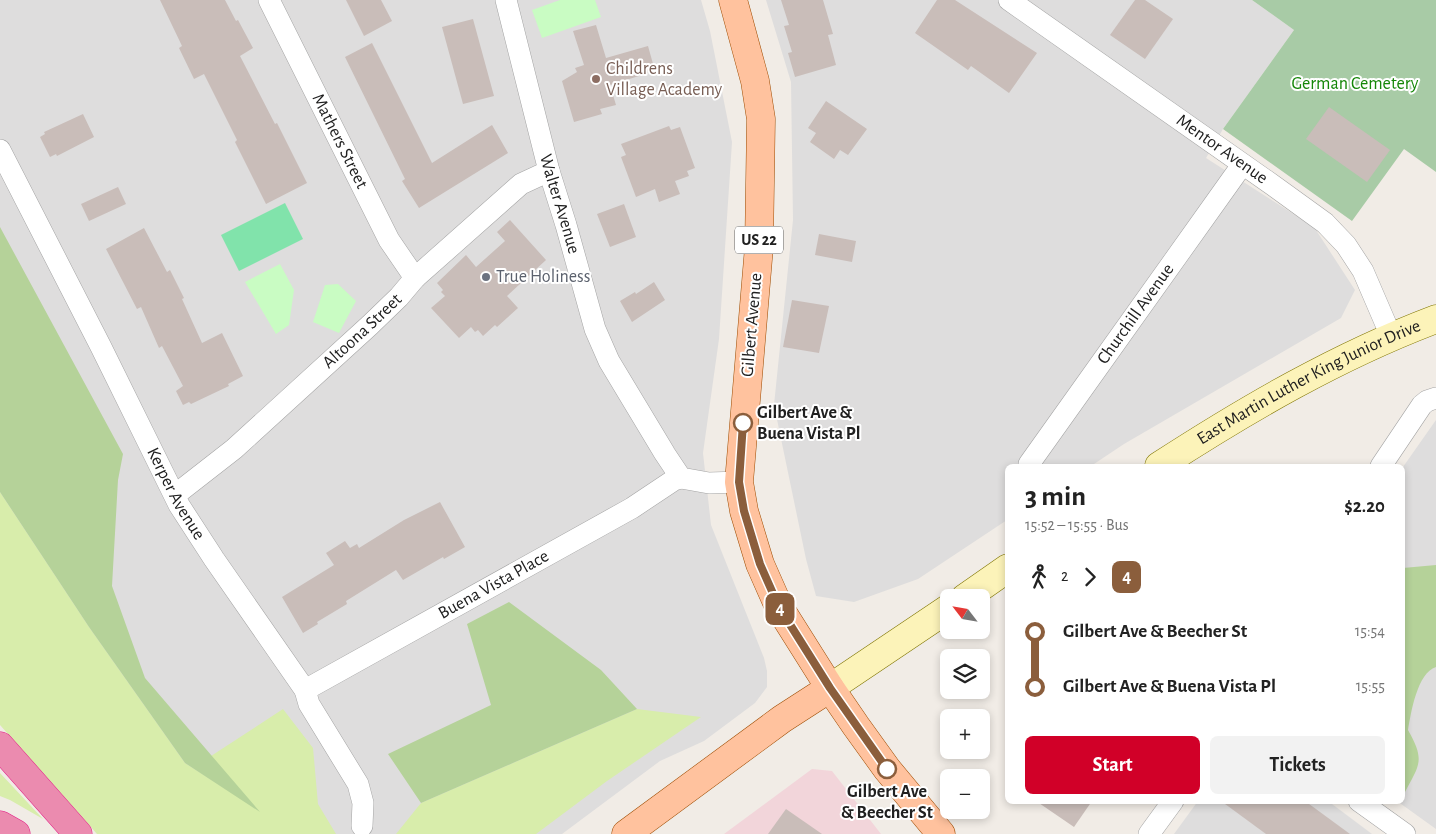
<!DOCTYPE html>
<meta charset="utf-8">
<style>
body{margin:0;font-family:"Alegreya Sans",sans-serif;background:#f2f2f2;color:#222;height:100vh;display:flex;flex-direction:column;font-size:19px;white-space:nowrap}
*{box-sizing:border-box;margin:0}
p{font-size:16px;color:#767676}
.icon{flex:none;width:28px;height:28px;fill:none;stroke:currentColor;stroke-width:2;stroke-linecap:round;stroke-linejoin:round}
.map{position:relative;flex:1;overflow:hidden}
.drawer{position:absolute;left:1005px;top:464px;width:400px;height:340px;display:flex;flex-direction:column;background:#fff;border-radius:8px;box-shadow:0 2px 8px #0003}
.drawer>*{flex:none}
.badge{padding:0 10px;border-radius:8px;font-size:18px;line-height:32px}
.needle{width:32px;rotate:301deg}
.controls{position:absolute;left:940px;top:589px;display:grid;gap:10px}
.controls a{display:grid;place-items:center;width:50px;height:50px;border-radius:8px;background:#fff;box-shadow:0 2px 8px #0003;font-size:25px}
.map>.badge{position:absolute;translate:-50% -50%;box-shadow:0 0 0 2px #fff}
.legs{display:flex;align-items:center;gap:8px;height:55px;padding:0 20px;font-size:16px}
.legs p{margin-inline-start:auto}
.summary{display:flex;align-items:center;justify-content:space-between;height:85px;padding:0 20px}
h1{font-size:28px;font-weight:600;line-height:38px}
.button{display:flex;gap:10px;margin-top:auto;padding:10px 20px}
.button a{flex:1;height:58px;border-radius:8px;background:#d10028;color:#fff;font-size:20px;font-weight:600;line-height:58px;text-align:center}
.button a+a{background:#f2f2f2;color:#222}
ul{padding:0 20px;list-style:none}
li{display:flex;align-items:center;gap:18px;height:55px;font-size:19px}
li i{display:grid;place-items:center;width:8px;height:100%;margin:0 6px;background:currentColor}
li i::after{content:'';width:12px;height:12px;margin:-6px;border:4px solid;border-radius:50%;background:#fff}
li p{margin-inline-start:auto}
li:first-child i{background:linear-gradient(#0000 50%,currentColor 0)}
li:last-child i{background:linear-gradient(currentColor 50%,#0000 0)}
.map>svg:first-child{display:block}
.residential{fill:#dedddd}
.commercial{fill:#f2d5da}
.grass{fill:#d8edab}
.forest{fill:#b5d299}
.cemetery{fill:#a8cba6}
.park{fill:#c9fcc3}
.pitch{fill:#81e3ab}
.building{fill:#c9bdb9}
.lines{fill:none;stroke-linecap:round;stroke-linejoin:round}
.street-casing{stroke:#a4a4a4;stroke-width:22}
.secondary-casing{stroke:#7f7400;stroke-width:29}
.primary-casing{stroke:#9d4b00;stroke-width:29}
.highway-casing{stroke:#e31f88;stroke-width:29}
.street{stroke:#fff;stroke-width:21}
.secondary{stroke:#fcf3b9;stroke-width:28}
.primary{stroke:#ffc29e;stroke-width:28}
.highway{stroke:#eb8baf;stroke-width:28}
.line-1-casing{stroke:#fff;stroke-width:11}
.line-1{stroke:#8b5e3c;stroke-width:8}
.education-dot{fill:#8d6e63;stroke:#fff;stroke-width:2}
.worship-dot{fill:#6b7280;stroke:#fff;stroke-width:2}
.stop-1-dot{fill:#fff;stroke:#8b5e3c;stroke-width:2.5}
.labels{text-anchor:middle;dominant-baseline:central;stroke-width:4;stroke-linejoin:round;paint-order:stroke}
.shield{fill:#fff;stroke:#636363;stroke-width:1}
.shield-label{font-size:16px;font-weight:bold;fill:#202020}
.education-label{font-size:18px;fill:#785e54;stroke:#fff;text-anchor:start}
.park-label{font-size:18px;fill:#148607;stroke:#fff}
.street-label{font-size:18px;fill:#202020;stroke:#fff}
.worship-label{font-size:18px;fill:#5b616d;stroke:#fff;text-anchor:start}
.stop-label{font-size:18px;font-weight:bold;fill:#202020;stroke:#fff;text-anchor:start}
</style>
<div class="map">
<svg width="1436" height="834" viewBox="0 0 1436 834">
<rect width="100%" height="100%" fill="#f1ece6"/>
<!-- residential -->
<g class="residential">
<path d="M0,0H701L710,31L732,142L719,339L703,453L711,525L764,658L767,671V687L755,703L704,741L660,761L562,834H105L0,717Z"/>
<path d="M766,0H1252L1294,30L1223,129L1206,158L1314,227L1355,290L1341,318L1124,444L1091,466H1008L1007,520L918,579L854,602L816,596L806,559L774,405L793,220L791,82Z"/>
<path d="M1436,420V829L1397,801H1402L1403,467Z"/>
<path d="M1198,801H1328L1372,834H1174Z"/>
</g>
<!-- commercial -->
<path class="commercial" d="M812,769L832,771L881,834H724Z"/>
<!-- grass -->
<g class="grass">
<path d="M0,492L89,627L185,763L254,807L211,756L283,709L313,748L318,804L336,834H97L0,725Z"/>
<path d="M637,709L701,717L607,781L536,834H396L421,803Z"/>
<path d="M0,773L43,819L10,800L0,796Z"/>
</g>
<!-- forest -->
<g class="forest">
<path d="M0,227L123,454L118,480L112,586L145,678L260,812L185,763L89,627L0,492Z"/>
<path d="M1436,565V667C1417,673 1411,713 1408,730C1425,760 1420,764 1405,792L1403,793V568Z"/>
<path d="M509,602L601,670L637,709L421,803L388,754L491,705L467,624Z"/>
</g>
<!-- cemetery -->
<path class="cemetery" d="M1252,0H1436V172L1404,149L1352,221L1223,129L1294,30Z"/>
<!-- park -->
<g class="park">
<path d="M560,0H595L601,17L542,38L532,10Z"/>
<path d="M280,264L294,290L289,325L276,334L245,282Z"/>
<path d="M338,284L356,301L339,333L313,322L325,285Z"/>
</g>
<!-- pitch -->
<path class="pitch" d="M285,203L303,239L239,271L221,235Z"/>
<!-- building -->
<g class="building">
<path d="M160,0H225L236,21L238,20L253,48L240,56L275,124L277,123L307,183L266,204L235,142L237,140L204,74L194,79L179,48L182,46Z"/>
<path d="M346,0H381L392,21L364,36Z"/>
<path d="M781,0H823L833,34L828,35L836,65L795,77L788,53L792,52L784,26L789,25Z"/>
<path d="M937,0H955L1037,53L1009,93L971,66L968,70L915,33Z"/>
<path d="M1135,0H1145L1173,19L1145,59L1110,35Z"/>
<path d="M473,19L494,96L463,104L442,27Z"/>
<path d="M596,25L606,58L648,46L655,71L610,85L616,105L600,109L602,114L574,122L562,81L577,72L575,68L584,65L573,31Z"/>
<path d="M372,43L432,163L492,125L508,153L419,208L402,181L405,179L345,57Z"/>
<path d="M826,101L867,129L848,155L840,150L834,159L810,142L816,133L808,128Z"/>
<path d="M1329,107L1390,150L1367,182L1306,139Z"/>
<path d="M83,114L94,137L57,156L56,154L50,157L40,137L45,134L44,132Z"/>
<path d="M669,126L671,130L680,127L695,168L687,171L689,176L675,181L680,194L659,202L655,189L636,197L621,157L626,155L621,144Z"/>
<path d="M118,187L126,204L89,221L81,204Z"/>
<path d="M624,204L636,237L610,247L597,214Z"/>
<path d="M510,220L546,260L507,296L518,308L497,327L495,325L483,336L478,330L475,332L471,327L459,338L431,308L445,296L441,292L443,290L437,283L466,255L476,267L505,241L497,232Z"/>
<path d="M144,228L167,272L170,270L184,298L182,299L202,343L222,333L243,376L228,384L229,386L191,404L189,402L183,405L176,391L183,386L162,346L159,348L141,307L137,309L106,249Z"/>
<path d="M819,234L856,241L852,262L815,255Z"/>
<path d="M654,282L665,300L632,322L620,301L635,292L636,294Z"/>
<path d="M792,300L829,306L819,353L783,347Z"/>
<path d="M440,502L465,547L444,559L443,557L403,580L396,570L346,601L347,604L317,622L318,624L303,633L282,597L334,565L326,553L345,541L350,548L357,544L359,548L404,520Z"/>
<path d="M1036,801H1092L1074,827Z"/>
<path d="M1221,801H1305L1350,834H1266Z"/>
<path d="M786,809L822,834H768Z"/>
</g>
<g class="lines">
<defs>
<g id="street">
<path id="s1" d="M269,0L389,240L415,278"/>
<path id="s2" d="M506,0L549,171L566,225L595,329L609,361L665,454L681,478L709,483L739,482"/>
<path id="s3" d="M1009,0L1274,186L1325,223L1346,245L1363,271L1391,336"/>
<path id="s4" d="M0,150L101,347L179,505L214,559L305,690L309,704L358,784L363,803L362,826"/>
<path id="s5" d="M1029,464L1242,165"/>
<path d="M1381,466L1422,405L1427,401L1436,398"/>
<path id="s6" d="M175,495L234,449L370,325L399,297L415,278L521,184L549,171"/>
<path id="s7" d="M305,690L632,508L674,480L681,478"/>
<path d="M1359,801L1405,834"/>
<path d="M1149,834L1173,801"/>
</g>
<g id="secondary">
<path id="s8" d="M1159,466C1247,409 1338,356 1436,319"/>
<path d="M965,598L1008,568"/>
<path d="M830,688L949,608"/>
</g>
<g id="primary">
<path d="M733,0L755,81L761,119L759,247L739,482L744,511L760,564L779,607L830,688L856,726L887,769L941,834"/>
<path d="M626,834L782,719L830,688"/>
</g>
<g id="highway">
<path d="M0,746L78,834"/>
<path d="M0,825L16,834"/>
</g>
</defs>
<!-- street casing -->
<use href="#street" class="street-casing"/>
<!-- secondary casing -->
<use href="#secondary" class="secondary-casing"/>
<!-- primary casing -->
<use href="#primary" class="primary-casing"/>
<!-- highway casing -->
<use href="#highway" class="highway-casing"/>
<!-- street -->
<use href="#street" class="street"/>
<!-- secondary -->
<use href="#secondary" class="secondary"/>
<!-- primary -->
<use href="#primary" class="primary"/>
<!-- highway -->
<use href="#highway" class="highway"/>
</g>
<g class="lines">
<defs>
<path id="line-1" d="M743,423L739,482L744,511L760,564L779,607L830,688L887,769"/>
</defs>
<!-- line-1 casing -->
<use href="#line-1" class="line-1-casing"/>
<!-- line-1 -->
<use href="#line-1" class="line-1"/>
</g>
<!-- markers -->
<circle class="education-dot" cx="596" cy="79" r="5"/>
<circle class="worship-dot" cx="486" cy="277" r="5"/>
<g class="stop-1-dot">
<circle cx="743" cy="423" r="9"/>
<circle cx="887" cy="769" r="9"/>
</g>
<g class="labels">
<!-- shield labels -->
<rect class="shield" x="735" y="226.5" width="48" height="27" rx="4"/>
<g class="shield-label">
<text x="759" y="240">US 22</text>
</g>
<!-- education labels -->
<g class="education-label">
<text x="606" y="69">Childrens<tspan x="606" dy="21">Village Academy</tspan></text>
</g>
<!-- park labels -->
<g class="park-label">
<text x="1355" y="84">German Cemetery</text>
</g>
<!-- street labels -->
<g class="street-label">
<text stroke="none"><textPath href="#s1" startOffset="158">Mathers Street</textPath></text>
<text stroke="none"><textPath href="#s3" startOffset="260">Mentor Avenue</textPath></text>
<text stroke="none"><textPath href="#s2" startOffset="211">Walter Avenue</textPath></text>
<text stroke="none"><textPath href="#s5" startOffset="184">Churchill Avenue</textPath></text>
<text transform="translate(752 325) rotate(-85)">Gilbert Avenue</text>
<text stroke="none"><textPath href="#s6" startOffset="249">Altoona Street</textPath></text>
<text stroke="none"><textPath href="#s8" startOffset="172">East Martin Luther King Junior Drive</textPath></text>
<text stroke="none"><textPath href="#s4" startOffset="386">Kerper Avenue</textPath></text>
<text stroke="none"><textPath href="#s7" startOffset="216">Buena Vista Place</textPath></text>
</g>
<!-- worship labels -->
<g class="worship-label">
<text x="496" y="277">True Holiness</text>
</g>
<!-- stop labels -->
<g class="stop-label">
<text x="757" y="413">Gilbert Ave &amp;<tspan x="757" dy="21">Buena Vista Pl</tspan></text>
<text x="887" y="792" text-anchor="middle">Gilbert Ave<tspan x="887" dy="21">&amp; Beecher St</tspan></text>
</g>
</g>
</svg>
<div class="controls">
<a><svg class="needle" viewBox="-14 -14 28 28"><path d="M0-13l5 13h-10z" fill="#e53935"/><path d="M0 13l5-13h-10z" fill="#767676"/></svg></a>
<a><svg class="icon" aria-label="layers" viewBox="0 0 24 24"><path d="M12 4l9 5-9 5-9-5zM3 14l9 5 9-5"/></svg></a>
<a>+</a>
<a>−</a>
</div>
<b class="badge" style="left:780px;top:609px;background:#8b5e3c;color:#fff">4</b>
<section class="drawer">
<div class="summary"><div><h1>3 min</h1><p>15:52 – 15:55 · Bus</p></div><b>$2.20</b></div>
<div class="legs"><svg class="icon" aria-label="walk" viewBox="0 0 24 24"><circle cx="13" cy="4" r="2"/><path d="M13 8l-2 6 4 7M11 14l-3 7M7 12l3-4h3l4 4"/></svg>2<svg class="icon" aria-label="forward" viewBox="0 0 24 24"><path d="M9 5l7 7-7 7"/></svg><b class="badge" style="background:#8b5e3c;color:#fff">4</b></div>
<ul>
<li><i style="color:#8b5e3c"></i><b>Gilbert Ave &amp; Beecher St</b><p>15:54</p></li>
<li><i style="color:#8b5e3c"></i><b>Gilbert Ave &amp; Buena Vista Pl</b><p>15:55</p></li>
</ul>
<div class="button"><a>Start</a><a>Tickets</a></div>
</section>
</div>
